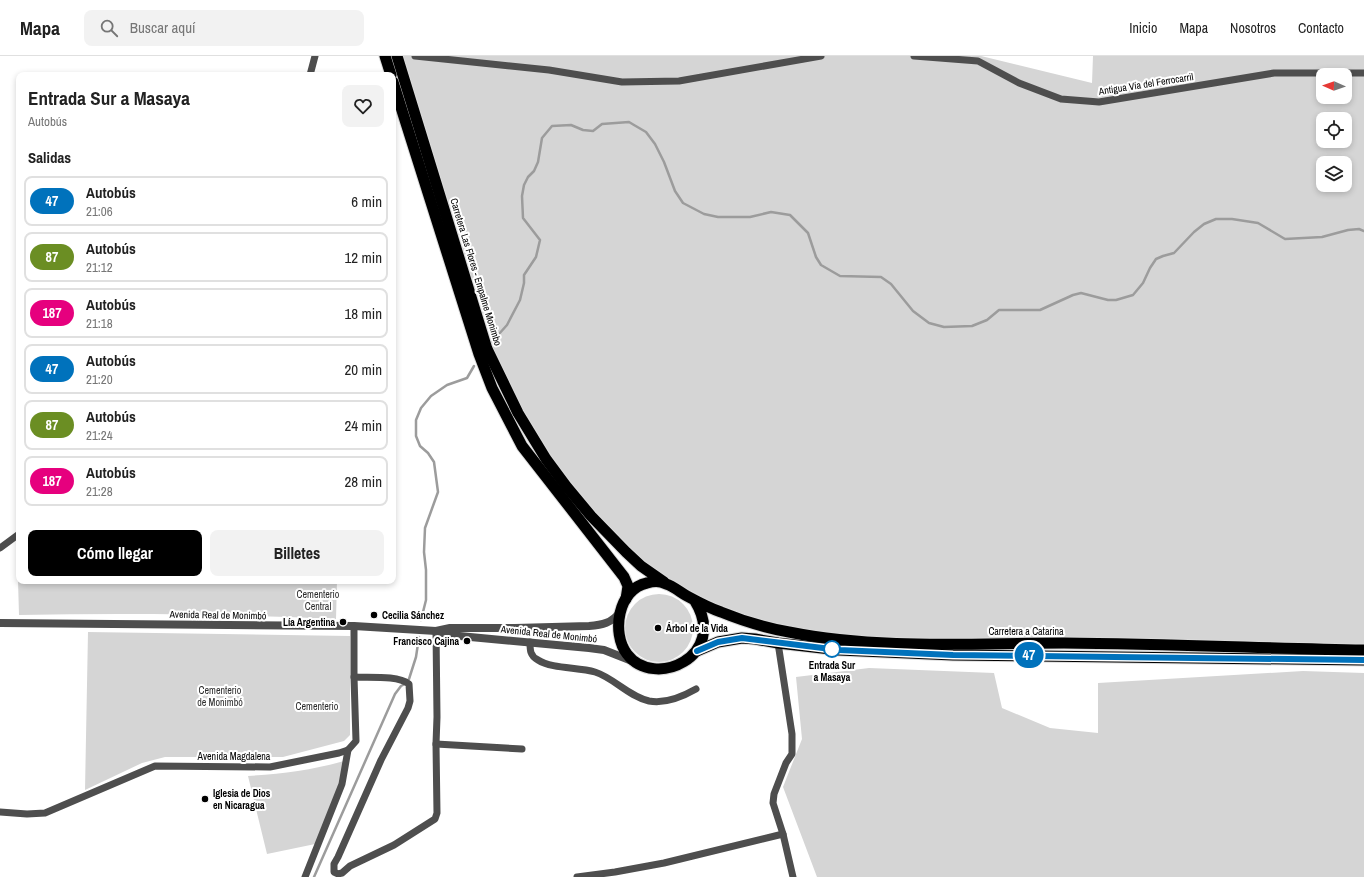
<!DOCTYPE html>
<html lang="es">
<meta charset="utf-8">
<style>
body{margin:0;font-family:"Archivo Narrow",sans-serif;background:#f2f2f2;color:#222;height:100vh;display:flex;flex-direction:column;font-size:15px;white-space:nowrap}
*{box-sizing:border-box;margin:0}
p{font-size:13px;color:#767676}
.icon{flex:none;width:22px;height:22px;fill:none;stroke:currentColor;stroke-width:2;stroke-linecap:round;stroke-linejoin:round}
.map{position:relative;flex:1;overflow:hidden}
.side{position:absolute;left:16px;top:16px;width:380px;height:512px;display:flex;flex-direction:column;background:#fff;border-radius:8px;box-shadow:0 2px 6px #0003}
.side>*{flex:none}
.badge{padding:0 8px;border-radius:13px;font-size:14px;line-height:26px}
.needle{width:26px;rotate:272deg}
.fabs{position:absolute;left:1316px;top:12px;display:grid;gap:8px}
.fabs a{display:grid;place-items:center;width:36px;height:36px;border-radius:8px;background:#fff;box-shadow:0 2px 6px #0003;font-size:20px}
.map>.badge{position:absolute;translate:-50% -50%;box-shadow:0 0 0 2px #fff}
h2{padding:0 12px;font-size:15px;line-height:36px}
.round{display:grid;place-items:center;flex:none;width:42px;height:42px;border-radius:8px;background:#f2f2f2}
.summary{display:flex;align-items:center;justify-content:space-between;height:68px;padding:0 12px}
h1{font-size:19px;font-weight:700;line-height:30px}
.primary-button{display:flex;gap:8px;margin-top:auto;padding:8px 12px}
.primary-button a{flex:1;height:46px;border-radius:8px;background:#000;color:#fff;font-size:16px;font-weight:700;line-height:46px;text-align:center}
.primary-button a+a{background:#f2f2f2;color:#222}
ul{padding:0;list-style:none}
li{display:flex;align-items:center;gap:12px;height:50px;margin:0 8px 6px;padding:0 4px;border:2px solid #e0e0e0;border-radius:8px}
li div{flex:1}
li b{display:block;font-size:15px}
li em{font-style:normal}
li .badge{min-width:44px;font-weight:700;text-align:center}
header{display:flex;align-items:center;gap:24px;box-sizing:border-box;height:56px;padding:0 20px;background:#fff;border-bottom:1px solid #e0e0e0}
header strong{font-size:19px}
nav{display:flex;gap:22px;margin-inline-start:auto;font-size:14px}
.search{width:280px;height:36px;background:#f2f2f2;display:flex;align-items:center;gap:10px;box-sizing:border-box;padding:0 14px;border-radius:8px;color:#767676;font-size:15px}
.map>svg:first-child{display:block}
.green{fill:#d5d5d5;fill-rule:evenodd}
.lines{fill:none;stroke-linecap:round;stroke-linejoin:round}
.stream{stroke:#9c9c9c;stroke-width:2.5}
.trunk-casing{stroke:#dbdbdb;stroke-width:13}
.minor{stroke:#4e4e4e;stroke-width:7}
.tertiary{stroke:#4e4e4e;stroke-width:8}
.trunk{stroke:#000;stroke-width:11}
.line-casing{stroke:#fff;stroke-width:9}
.line{stroke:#0072bc;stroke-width:6}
.poi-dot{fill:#000;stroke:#fff;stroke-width:1.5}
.stop-dot{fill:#fff;stroke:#0072bc;stroke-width:2}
.labels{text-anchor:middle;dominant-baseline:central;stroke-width:4;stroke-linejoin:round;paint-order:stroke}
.street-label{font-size:10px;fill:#000;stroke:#fff}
.park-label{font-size:10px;fill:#2c2c2c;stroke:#fff}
.poi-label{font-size:10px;font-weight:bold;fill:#000;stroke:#fff;text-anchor:start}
.stop-label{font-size:10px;font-weight:bold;fill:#000;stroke:#fff}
</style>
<header>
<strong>Mapa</strong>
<div class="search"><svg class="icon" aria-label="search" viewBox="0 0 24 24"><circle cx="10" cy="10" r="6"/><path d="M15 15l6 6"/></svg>Buscar aquí</div>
<nav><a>Inicio</a><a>Mapa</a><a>Nosotros</a><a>Contacto</a></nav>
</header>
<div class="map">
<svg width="1364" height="821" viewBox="0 0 1364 821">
<rect width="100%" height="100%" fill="#fff"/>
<!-- green -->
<g class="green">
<path d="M397,0H981L1092,27L1093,0H1364V594L888,587L768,572L665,527L566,430L487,293ZM1323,19H1345V41H1323ZM1323,63H1345V85H1323ZM1323,107H1345V129H1323Z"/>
<path d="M19,489V525H337L336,563C230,558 125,557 19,559L17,490Z"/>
<circle cx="659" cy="572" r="34"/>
<path d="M88,576L350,580V679L344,685L283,701H165L142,707L85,734Z"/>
<path d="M869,612L994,617L1002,652L1050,672L1098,677V627L1303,615L1364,617V821H817L783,731L802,683L796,621Z"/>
<path d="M344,705L346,715L320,787L267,798L248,720C281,718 313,714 344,705Z"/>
</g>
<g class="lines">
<!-- stream -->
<g class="stream">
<path d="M490,288L507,269L520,244L524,227V219L536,201L540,184L523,162L522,140L524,129L528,121L534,115L538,106L542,82L552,70L571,69L583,74L593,75L602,68L629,66L634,69L646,76L655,88L664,106L675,135L683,147L704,158L718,161H750L771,156L790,159L808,177L816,201L821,209L840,220L881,221L891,228L913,255L929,267L944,271L972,270L987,264L999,254H1040L1073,239L1081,237L1108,244H1116L1133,239L1143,227L1150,212L1156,203L1163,200L1174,197L1194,176L1204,168L1216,163H1232L1258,167L1285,183L1322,181L1348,174L1359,173L1364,175"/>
<path d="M421,564L426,544V514L424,496L425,472L438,436L434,406L428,397L420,390L416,380V364L421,352L431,340L447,329L467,322L474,310"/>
<path d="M409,623L416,601L419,581"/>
<path d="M314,821L395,638L401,630L405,628"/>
</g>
<defs>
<g id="trunk">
<path d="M385,0L391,19"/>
<path d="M397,0L487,293L518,357L546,403L566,430L591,460L626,496L641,510L664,526"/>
<path d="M393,26L479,298L492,332L522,390L624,521L628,530L626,543"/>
<path d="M695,545C729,600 654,634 627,598C611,577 618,533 647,527C653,525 661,525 666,528C673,530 680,536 687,540C698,546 709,552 721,556C743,565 766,572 789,576C879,594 973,587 1064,587C1164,588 1264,592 1364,594"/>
<path d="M697,595L718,586L742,582L755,583L778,587L839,594L953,599L1364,604"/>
</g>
</defs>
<!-- trunk casing -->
<use href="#trunk" class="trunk-casing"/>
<!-- minor -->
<g class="minor">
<path d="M415,0L549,14L622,26L679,25L821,0"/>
<path d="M914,0L978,5L1019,27L1061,43L1099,46L1274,17H1364"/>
<path d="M310,19L315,0"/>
<path d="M0,492L19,478"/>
<path d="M530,586C530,594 530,600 538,604C552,613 578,611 595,616C614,622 628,640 649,645C665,648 682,641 696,633"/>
<path d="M778,587L792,678V698L786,707L774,738L773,747L783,778L793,821"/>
<path d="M354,621C369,622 397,619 409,628L410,645L408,652L381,704L338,801L334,808V816L338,818L342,817L350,810L394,789L435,763L437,757L436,688L437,661L436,575"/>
<path d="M436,688L522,693"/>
<path d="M0,756L27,758L45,757L155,710L270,711L339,697L348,694L356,685L354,621V570"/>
<path d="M305,821L342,728L348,694"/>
<path d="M577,821L615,816L664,807L783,778"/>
</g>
<!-- tertiary -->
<g class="tertiary">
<path d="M0,567L354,570L436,575L449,579L589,592L604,594L632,605"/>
<path d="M436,575L450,572H515L589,570C602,569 612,567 620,556"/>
</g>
<!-- trunk -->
<use href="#trunk" class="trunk"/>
</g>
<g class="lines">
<defs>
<path id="line" d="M697,595L718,586L742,582L839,594L953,599L1364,604"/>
</defs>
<!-- line casing -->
<use href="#line" class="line-casing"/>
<!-- line -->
<use href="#line" class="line"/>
</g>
<!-- markers -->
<g class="poi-dot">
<circle cx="374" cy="559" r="4"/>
<circle cx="343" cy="566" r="4"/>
<circle cx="658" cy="572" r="4"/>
<circle cx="467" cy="585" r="4"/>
<circle cx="205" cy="743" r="4"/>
</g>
<circle class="stop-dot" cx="832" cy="593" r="8"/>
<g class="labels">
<!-- street labels -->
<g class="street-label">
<text transform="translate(1146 28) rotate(-9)">Antigua Vía del Ferrocarril</text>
<text transform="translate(476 216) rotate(73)">Carretera Las Flores - Empalme Monimbo</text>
<text transform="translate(218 559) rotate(1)">Avenida Real de Monimbó</text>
<text x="1026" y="575">Carretera a Catarina</text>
<text transform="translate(549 578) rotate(6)">Avenida Real de Monimbó</text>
<text x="234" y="700">Avenida Magdalena</text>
</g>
<!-- park labels -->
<g class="park-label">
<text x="318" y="538">Cementerio<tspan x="318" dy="12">Central</tspan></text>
<text x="220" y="634">Cementerio<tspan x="220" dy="12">de Monimbó</tspan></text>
<text x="317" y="650">Cementerio</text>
</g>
<!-- poi labels -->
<g class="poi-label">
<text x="382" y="559">Cecilia Sánchez</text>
<text x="335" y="566" text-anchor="end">Lía Argentina</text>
<text x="666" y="572">Árbol de la Vida</text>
<text x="459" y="585" text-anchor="end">Francisco Cajina</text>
<text x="213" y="737">Iglesia de Dios<tspan x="213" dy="12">en Nicaragua</tspan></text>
</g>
<!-- stop labels -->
<g class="stop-label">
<text x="832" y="609">Entrada Sur<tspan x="832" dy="12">a Masaya</tspan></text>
</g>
</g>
</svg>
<div class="fabs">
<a><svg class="needle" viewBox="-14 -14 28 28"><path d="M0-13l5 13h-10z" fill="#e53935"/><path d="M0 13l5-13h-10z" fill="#767676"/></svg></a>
<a><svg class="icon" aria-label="locate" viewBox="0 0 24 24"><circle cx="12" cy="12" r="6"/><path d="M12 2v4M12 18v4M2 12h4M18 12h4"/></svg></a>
<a><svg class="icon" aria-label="layers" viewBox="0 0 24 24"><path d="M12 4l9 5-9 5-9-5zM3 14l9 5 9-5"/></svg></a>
</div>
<b class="badge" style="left:1029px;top:599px;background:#0072bc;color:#fff">47</b>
<section class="side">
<div class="summary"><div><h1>Entrada Sur a Masaya</h1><p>Autobús</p></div><a class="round"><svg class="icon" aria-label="heart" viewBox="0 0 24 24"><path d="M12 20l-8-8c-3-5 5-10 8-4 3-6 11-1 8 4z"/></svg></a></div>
<h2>Salidas</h2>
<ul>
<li><span class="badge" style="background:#0072bc;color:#fff">47</span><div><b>Autobús</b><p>21:06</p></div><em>6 min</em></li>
<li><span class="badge" style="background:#6b8e23;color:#fff">87</span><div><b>Autobús</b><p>21:12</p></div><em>12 min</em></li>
<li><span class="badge" style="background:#e6007e;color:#fff">187</span><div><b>Autobús</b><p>21:18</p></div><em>18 min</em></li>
<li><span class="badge" style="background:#0072bc;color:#fff">47</span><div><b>Autobús</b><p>21:20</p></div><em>20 min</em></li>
<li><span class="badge" style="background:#6b8e23;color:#fff">87</span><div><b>Autobús</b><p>21:24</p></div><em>24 min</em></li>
<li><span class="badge" style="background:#e6007e;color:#fff">187</span><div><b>Autobús</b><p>21:28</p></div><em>28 min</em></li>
</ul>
<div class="primary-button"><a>Cómo llegar</a><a>Billetes</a></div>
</section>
</div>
